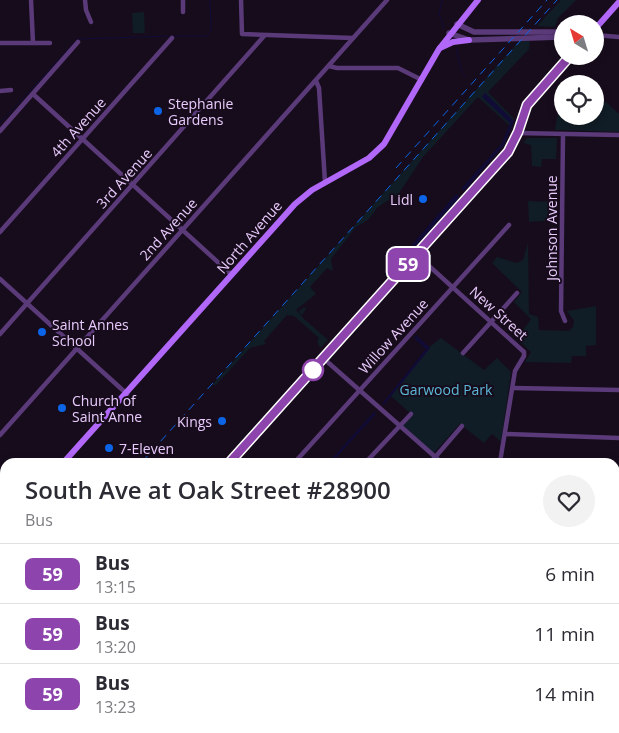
<!DOCTYPE html>
<style>
body{margin:0;font-family:"Open Sans",sans-serif;background:#f2f2f3;color:#2b2b33;height:100vh;display:flex;flex-direction:column;font-size:19px;white-space:nowrap}
*{box-sizing:border-box;margin:0}
p{font-size:16px;color:#7c7c81}
.icon{flex:none;width:28px;height:28px;fill:none;stroke:currentColor;stroke-width:2;stroke-linecap:round;stroke-linejoin:round}
.map{position:relative;flex:1;overflow:hidden}
.side{position:absolute;left:0px;top:458px;width:620px;height:276px;display:flex;flex-direction:column;background:#fff;border-radius:15px 15px 0 0;box-shadow:0 2px 8px #0003}
.side>*{flex:none}
.badge{padding:0 10px;border-radius:8px;font-size:18px;line-height:32px}
.needle{width:32px;rotate:322deg}
.controls{position:absolute;left:554px;top:15px;display:grid;gap:10px}
.controls a{display:grid;place-items:center;width:50px;height:50px;border-radius:50%;background:#fff;box-shadow:0 2px 8px #0003;font-size:25px}
.map>.badge{position:absolute;translate:-50% -50%;box-shadow:0 0 0 2px #fff}
.round{display:grid;place-items:center;flex:none;width:52px;height:52px;border-radius:26px;background:#f2f2f3}
.overview{display:flex;align-items:center;justify-content:space-between;height:85px;padding:0 25px}
h1{font-size:24px;font-weight:600;line-height:38px}
ul{padding:0;list-style:none}
li{display:flex;align-items:center;gap:15px;height:60px;padding:0 25px;border-top:1px solid #e1e1e2}
li div{flex:1}
li b{display:block;font-size:19px}
li em{font-style:normal}
li .badge{min-width:55px;font-weight:700;text-align:center}
.map>svg:first-child{display:block}
.green{fill:#101c26}
.water{fill:#100b37}
.lines{fill:none;stroke-linecap:round;stroke-linejoin:round}
.stream{stroke:#100b37;stroke-width:1}
.minor{stroke:#5b3a79;stroke-width:4.5}
.tertiary{stroke:#5b3a79;stroke-width:5.5}
.secondary{stroke:#b167f7;stroke-width:6}
.rail{stroke:#0c65e6;stroke-width:1;stroke-dasharray:8 6;stroke-linecap:butt}
.line-casing{stroke:#fff;stroke-width:11}
.line{stroke:#8e44ad;stroke-width:8}
.poi-dot{fill:#0c65e6;stroke:#170c1c;stroke-width:2}
.stop-dot{fill:#fff;stroke:#8e44ad;stroke-width:2.5}
.labels{text-anchor:middle;dominant-baseline:central;stroke-width:4;stroke-linejoin:round;paint-order:stroke}
.poi-label{font-size:14px;fill:#e9cafc;stroke:#170c1c;text-anchor:start}
.street-label{font-size:14px;fill:#e9cafc;stroke:#170c1c}
.park-label{font-size:14px;fill:#5bb9d7;stroke:#170c1c}
</style>
<div class="map">
<svg width="619" height="733" viewBox="0 0 619 733">
<rect width="100%" height="100%" fill="#170c1c"/>
<!-- green -->
<g class="green">
<path d="M561,0H576L558,18L555,27L537,26Z"/>
<path d="M144,12L145,33H133L132,13Z"/>
<path d="M523,37L530,39L529,49L488,92L514,119L511,127L478,97L423,157L399,193L378,207L368,220L356,227L331,259L333,271L327,268L310,287L316,294L296,310L301,315L299,311L304,307L306,309L301,316L328,340L320,348L317,341L319,338L294,316L287,315L264,341L266,344L250,348L216,385H212Z"/>
<path d="M606,102L619,114V132L555,130L559,106L562,105V116H595V103Z"/>
<path d="M527,138H557L556,159H542L541,167L532,166L531,145L523,143Z"/>
<path d="M528,201L557,202L556,220L529,222Z"/>
<path d="M528,243L529,314L538,317L539,330L569,331L573,327L574,321L567,311L596,306V345L586,346V356H572L571,363L525,362L531,352L517,339L531,319L514,302L522,292L492,263L497,257L516,263L523,260Z"/>
<path d="M441,338L484,370L497,358L511,372L501,442L492,434L484,443L460,424L432,455L401,428L411,414L391,396L428,348Z"/>
</g>
<!-- water -->
<g class="water">
<path d="M485,93L514,121L504,145L464,191L461,189L502,143L510,123L482,97Z"/>
<path d="M456,194L459,196L458,199L398,265L396,263Z"/>
<path d="M416,335L430,348L384,405L382,404L426,349L414,338Z"/>
<path d="M374,412L376,414L332,462H329Z"/>
</g>
<g class="lines">
<!-- stream -->
<g class="stream">
<path d="M442,0L439,14L444,28"/>
<path d="M174,36H207L211,31L210,0"/>
<path d="M456,48L462,73L466,77"/>
<path d="M0,123L78,39L170,36"/>
</g>
<!-- minor -->
<g class="minor">
<path d="M31,0L33,43"/>
<path d="M85,0L86,10L91,22"/>
<path d="M183,0V12"/>
<path d="M241,0L242,34L353,38"/>
<path d="M595,35L619,37"/>
<path d="M0,43H50"/>
<path d="M329,66L337,68H398L422,80"/>
<path d="M316,81L319,88L325,182"/>
<path d="M0,91L11,90"/>
<path d="M33,94L232,275"/>
<path d="M0,131L78,42"/>
<path d="M518,133L619,135"/>
<path d="M563,134L561,311L565,321"/>
<path d="M0,232L172,38"/>
<path d="M417,255L524,352V356L515,371L500,462"/>
<path d="M0,279L127,394"/>
<path d="M0,334L264,36"/>
<path d="M463,353L517,293"/>
<path d="M323,358L441,462"/>
<path d="M513,388L619,390"/>
<path d="M505,434L619,438"/>
<path d="M0,435L387,0"/>
<path d="M295,462L509,225"/>
<path d="M366,462L411,414"/>
<path d="M431,462L462,426"/>
<path d="M615,486H619"/>
<path d="M0,494L5,499"/>
<path d="M615,535H619"/>
<path d="M615,583H619"/>
<path d="M615,647L619,646"/>
<path d="M615,716L619,711"/>
<path d="M98,729L102,733"/>
<path d="M313,729L318,733"/>
<path d="M527,729L532,733"/>
<path d="M53,733L56,729"/>
<path d="M123,733L127,729"/>
<path d="M188,733L192,729"/>
<path d="M268,733L272,729"/>
<path d="M344,733L348,729"/>
<path d="M407,733L411,729"/>
<path d="M472,733L476,729"/>
<path d="M537,733L541,729"/>
<path d="M599,733L603,729"/>
</g>
<!-- tertiary -->
<g class="tertiary">
<path d="M457,24L474,32H562"/>
<path d="M449,33L469,40L562,37"/>
</g>
<!-- secondary -->
<g class="secondary">
<path d="M595,29L619,2"/>
<path d="M440,48L453,42L469,40"/>
<path d="M64,462L295,204L312,190L369,158L384,144L439,49L478,0"/>
<path d="M230,462L508,152L518,133L527,105L570,56"/>
<path d="M0,534L5,528"/>
<path d="M0,721L5,715"/>
</g>
<!-- rail -->
<g class="rail">
<path d="M396,168L547,0"/>
<path d="M142,462L557,0"/>
<path d="M0,610L5,604"/>
<path d="M0,621L5,616"/>
</g>
</g>
<g class="lines">
<defs>
<path id="line" d="M230,462L508,152L518,132L527,105L570,56"/>
</defs>
<!-- line casing -->
<use href="#line" class="line-casing"/>
<!-- line -->
<use href="#line" class="line"/>
</g>
<!-- markers -->
<g class="poi-dot">
<circle cx="158" cy="111" r="5"/>
<circle cx="423" cy="199" r="5"/>
<circle cx="42" cy="332" r="5"/>
<circle cx="62" cy="408" r="5"/>
<circle cx="222" cy="421" r="5"/>
<circle cx="109" cy="448" r="5"/>
</g>
<circle class="stop-dot" cx="313" cy="370" r="10"/>
<g class="labels">
<!-- poi labels -->
<g class="poi-label">
<text x="168" y="103">Stephanie<tspan x="168" dy="16">Gardens</tspan></text>
<text x="413" y="199" text-anchor="end">Lidl</text>
<text x="52" y="324">Saint Annes<tspan x="52" dy="16">School</tspan></text>
<text x="72" y="400">Church of<tspan x="72" dy="16">Saint Anne</tspan></text>
<text x="212" y="421" text-anchor="end">Kings</text>
<text x="119" y="448">7-Eleven</text>
</g>
<!-- street labels -->
<g class="street-label">
<text transform="translate(78 127) rotate(-48)">4th Avenue</text>
<text transform="translate(124 178) rotate(-48)">3rd Avenue</text>
<text transform="translate(551 228) rotate(-90)">Johnson Avenue</text>
<text transform="translate(168 229) rotate(-48)">2nd Avenue</text>
<text transform="translate(249 237) rotate(-49)">North Avenue</text>
<text transform="translate(499 313) rotate(42)">New Street</text>
<text transform="translate(393 336) rotate(-48)">Willow Avenue</text>
</g>
<!-- park labels -->
<g class="park-label">
<text x="446" y="389">Garwood Park</text>
</g>
</g>
</svg>
<div class="controls">
<a><svg class="needle" viewBox="-14 -14 28 28"><path d="M0-13l5 13h-10z" fill="#e53935"/><path d="M0 13l5-13h-10z" fill="#7c7c81"/></svg></a>
<a><svg class="icon" aria-label="locate" viewBox="0 0 24 24"><circle cx="12" cy="12" r="6"/><path d="M12 2v4M12 18v4M2 12h4M18 12h4"/></svg></a>
</div>
<b class="badge" style="left:408px;top:264px;background:#8e44ad;color:#fff">59</b>
<section class="side">
<div class="overview"><div><h1>South Ave at Oak Street #28900</h1><p>Bus</p></div><a class="round"><svg class="icon" aria-label="heart" viewBox="0 0 24 24"><path d="M12 20l-8-8c-3-5 5-10 8-4 3-6 11-1 8 4z"/></svg></a></div>
<ul>
<li><span class="badge" style="background:#8e44ad;color:#fff">59</span><div><b>Bus</b><p>13:15</p></div><em>6 min</em></li>
<li><span class="badge" style="background:#8e44ad;color:#fff">59</span><div><b>Bus</b><p>13:20</p></div><em>11 min</em></li>
<li><span class="badge" style="background:#8e44ad;color:#fff">59</span><div><b>Bus</b><p>13:23</p></div><em>14 min</em></li>
</ul>
</section>
</div>
